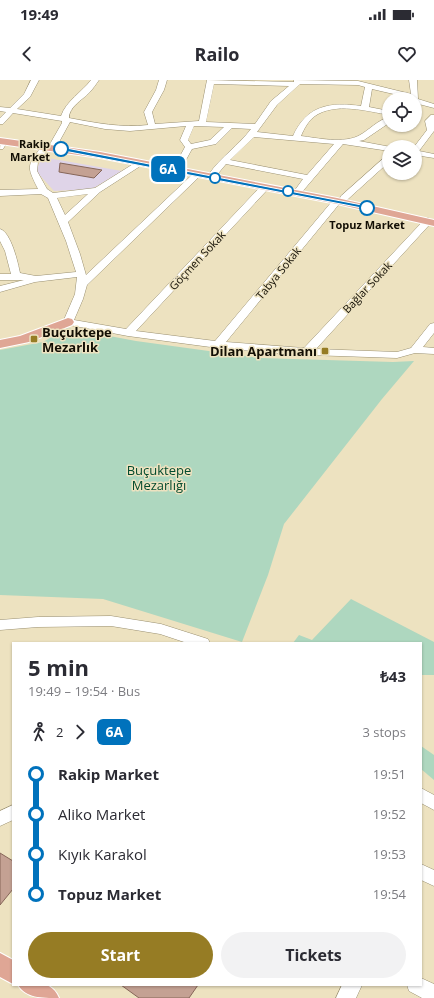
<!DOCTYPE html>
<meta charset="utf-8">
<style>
body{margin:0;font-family:"Open Sans",sans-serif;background:#f2f2f3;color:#2b2b33;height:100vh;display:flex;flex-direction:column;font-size:15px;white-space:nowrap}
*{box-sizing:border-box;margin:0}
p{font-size:13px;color:#7c7c81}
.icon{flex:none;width:22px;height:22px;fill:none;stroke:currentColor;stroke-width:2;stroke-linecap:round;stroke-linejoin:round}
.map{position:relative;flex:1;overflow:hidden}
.details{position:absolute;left:12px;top:562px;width:410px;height:344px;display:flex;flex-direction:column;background:#fff;border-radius:0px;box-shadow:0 1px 3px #0004}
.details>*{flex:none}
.badge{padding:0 8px;border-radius:6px;font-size:14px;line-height:26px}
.controls{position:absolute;left:382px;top:12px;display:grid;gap:8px}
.controls a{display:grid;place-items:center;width:40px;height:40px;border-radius:50%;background:#fff;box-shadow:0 1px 3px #0004;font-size:20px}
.map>.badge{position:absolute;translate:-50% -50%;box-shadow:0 0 0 2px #fff}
.legs{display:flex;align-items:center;gap:6px;height:44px;padding:0 16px;font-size:13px}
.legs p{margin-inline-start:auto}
.head{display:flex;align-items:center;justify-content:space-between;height:68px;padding:0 16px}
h1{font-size:22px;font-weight:700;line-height:30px}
.action{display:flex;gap:8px;margin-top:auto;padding:8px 16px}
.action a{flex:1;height:46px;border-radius:24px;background:#967c24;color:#fff;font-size:16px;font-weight:700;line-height:46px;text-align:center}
.action a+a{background:#f2f2f3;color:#2b2b33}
ul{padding:0 16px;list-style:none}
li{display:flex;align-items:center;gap:14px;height:40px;font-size:15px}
li i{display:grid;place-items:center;width:6px;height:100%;margin:0 5px;background:currentColor}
li i::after{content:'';width:10px;height:10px;margin:-5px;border:3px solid;border-radius:50%;background:#fff}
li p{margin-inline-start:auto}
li:first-child i{background:linear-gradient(#0000 50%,currentColor 0)}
li:last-child i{background:linear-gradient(currentColor 50%,#0000 0)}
.status{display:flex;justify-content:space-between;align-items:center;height:28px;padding:0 20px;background:#fff;direction:ltr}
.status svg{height:11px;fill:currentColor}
header{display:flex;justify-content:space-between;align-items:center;height:52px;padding:0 16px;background:#fff;font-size:18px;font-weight:700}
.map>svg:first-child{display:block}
.education{fill:#dfd4e8}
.green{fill:#aed7bf}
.building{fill:#c4a193;stroke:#866659}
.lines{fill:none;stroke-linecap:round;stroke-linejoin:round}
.minor-casing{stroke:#9a9071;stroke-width:1}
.major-casing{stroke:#fff;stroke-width:2}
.minor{fill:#fff;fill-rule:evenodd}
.major{fill:#dfa695;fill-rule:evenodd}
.line-1{fill:#0072bc;stroke:#fff}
.stop-1-dot{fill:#fff;stroke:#0072bc;stroke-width:2}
.poi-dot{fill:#967c24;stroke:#ede2c0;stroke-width:1.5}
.labels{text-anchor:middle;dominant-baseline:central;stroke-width:3;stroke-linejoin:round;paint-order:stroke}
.far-stop-label{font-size:11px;font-weight:bold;fill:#120e04;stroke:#ede2c0;text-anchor:end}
.far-street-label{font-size:11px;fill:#120e04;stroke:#ede2c0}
.poi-label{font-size:13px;font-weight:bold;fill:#120e04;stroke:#ede2c0;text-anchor:start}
.park-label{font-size:13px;fill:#024b2e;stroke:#ede2c0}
</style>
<div class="status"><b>19:49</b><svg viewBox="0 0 49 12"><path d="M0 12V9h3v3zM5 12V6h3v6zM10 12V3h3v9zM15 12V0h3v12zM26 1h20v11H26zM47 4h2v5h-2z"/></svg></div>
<header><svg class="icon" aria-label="back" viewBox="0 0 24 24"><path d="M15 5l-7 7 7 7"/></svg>Railo<svg class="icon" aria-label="heart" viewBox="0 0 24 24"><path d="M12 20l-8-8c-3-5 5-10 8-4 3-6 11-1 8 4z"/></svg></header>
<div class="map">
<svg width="434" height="918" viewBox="0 0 434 918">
<rect width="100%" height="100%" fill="#ede2c0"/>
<!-- education -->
<path class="education" d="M42,77L122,91L92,109L54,111L36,91Z"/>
<!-- green -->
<g class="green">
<path d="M67,248L136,261L260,278L393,282L414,281L382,319L284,444L268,495L242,562L103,519L0,515V270L43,262Z"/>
<path d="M351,519L434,562V595H421V563H293L299,555L312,560Z"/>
<path d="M421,666L434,675V700L421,689Z"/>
</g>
<!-- building -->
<g class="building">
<path d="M60,83L102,90L94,98L59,92Z"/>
<path d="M0,773L13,781V809L0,825Z"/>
<path d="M121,905H198L189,918H139Z"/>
</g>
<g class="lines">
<defs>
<g id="minor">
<path d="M31,0H39L30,17L17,29L61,36C66,21 82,12 91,0H99C96,4 93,9 89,13C82,20 69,27 69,38C96,43 121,48 148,45L144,32L156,10L159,0H167L164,10L152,32L155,44L199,41L207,0L294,2V0L358,1L411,14L409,0H417L418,19L434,24V28L415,23V19L372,9L369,27L389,31V35C367,31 335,22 315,36C308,41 304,49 301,56C317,58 345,64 360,55C369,50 378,40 389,37V43L364,60L359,61L391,67H389V71L343,64L302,112L299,113L295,110L303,99L226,84L216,96H210L209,94C221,77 239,65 251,49L232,48L216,64L192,69L182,87L178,90L174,87L185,67L180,60L186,46L130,51L105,49L70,42L58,64L54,66L50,64L62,43V41L13,33L3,44H0V38L6,32L0,31V27L10,28L24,14ZM214,4L289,6L271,21L255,44L206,42ZM300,4L358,5L365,7L361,26C330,22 307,25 293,56L257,52L277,25ZM194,46L224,47L210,60L191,64L188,60ZM254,57L334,64L307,95L230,80Z"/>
<path d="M431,35H434V51L419,71L434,74V78L415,75L414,67L427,50L425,41Z"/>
<path d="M1,59H7L8,61L3,69H0Z"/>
<path d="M43,65H49L50,67L38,82L37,91L47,109L53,113L95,108L138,81H144L145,83L100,112L68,142L80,174L86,195L194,93L197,92L201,95L87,205L83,219L74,240L126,249L262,105L265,104L269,107L268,109L136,251L215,261L334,119H340L341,121L340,123L226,262L304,268L425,139L428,138L433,141L431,143L316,269L397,272L411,268L430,244L434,243V253L423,267L434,268V274L415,273L397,278L310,275L306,276L302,275L218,268L128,256L64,244L63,242L75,214L77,197L35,202L0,212V206L24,200H0V194H11L5,171L0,161V149C11,152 18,183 20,193L36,196L76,192L66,161L48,118L41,114L0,116V110L38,109C26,85 27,86 43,65ZM88,114L65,135L57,118Z"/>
<path d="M386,76H389V82L347,120H341L340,118L341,116Z"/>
<path d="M111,536L161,544L208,559L210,563H187L160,554L111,546L38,547L0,550V540L38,537Z"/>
<path d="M421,708L434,715V730L421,723Z"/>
<path d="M13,725V740L0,746V731Z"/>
<path d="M421,784L434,790V806L421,800Z"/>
<path d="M421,898L434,904V918H422L409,911L407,905H421Z"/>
<path d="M342,905H362L356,918H336Z"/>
</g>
<g id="major">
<path d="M0,58L100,72L337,118L434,140V146L337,124L100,78L0,64Z"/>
<path d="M68,238L72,239L74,242L72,245L29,262L0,268V260L20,256Z"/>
<path d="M0,873L13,880V904L0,897Z"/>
<path d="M18,905C35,905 51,899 59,918C41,918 26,918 18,905Z"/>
</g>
</defs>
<!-- minor casing -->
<use href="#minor" class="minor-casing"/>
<!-- major casing -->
<use href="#major" class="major-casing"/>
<!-- minor -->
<use href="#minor" class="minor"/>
<!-- major -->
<use href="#major" class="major"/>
</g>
<!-- line-1 -->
<path class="line-1" d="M61,67L367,126L370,128L367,129L59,70Z"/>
<!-- markers -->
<g class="stop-1-dot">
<circle cx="61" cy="69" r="7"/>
<circle cx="215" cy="98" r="5"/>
<circle cx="288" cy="111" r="5"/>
<circle cx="367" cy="128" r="7"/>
</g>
<g class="poi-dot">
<rect x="30" y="255" width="8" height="8" rx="2"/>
<rect x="321" y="267" width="8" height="8" rx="2"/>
</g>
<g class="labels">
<!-- far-stop labels -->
<g class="far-stop-label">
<text x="50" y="63">Rakip<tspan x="50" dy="13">Market</tspan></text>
<text x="367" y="144" text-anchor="middle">Topuz Market</text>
</g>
<!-- far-street labels -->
<g class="far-street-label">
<text transform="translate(197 180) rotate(-47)">Göçmen Sokak</text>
<text transform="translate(278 193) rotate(-51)">Tabya Sokak</text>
<text transform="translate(367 207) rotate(-47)">Bağlar Sokak</text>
</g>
<!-- poi labels -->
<g class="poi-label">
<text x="42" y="252">Buçuktepe<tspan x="42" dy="15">Mezarlık</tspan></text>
<text x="317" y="271" text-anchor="end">Dilan Apartmanı</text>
</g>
<!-- park labels -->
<g class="park-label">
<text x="159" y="390">Buçuktepe<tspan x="159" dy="15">Mezarlığı</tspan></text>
</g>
</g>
</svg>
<div class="controls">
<a><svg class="icon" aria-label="locate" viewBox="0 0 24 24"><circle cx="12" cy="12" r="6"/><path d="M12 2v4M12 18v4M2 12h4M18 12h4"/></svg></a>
<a><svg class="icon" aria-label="layers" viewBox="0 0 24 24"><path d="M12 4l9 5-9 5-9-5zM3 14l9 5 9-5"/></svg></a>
</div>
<b class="badge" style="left:168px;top:89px;background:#0072bc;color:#fff">6A</b>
<section class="details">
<div class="head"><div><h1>5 min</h1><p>19:49 – 19:54 · Bus</p></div><b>₺43</b></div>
<div class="legs"><svg class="icon" aria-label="walk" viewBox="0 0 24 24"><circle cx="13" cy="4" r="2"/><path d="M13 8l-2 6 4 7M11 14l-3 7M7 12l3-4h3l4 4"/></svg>2<svg class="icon" aria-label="forward" viewBox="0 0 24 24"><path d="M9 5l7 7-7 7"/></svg><b class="badge" style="background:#0072bc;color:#fff">6A</b><p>3 stops</p></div>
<ul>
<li><i style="color:#0072bc"></i><b>Rakip Market</b><p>19:51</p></li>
<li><i style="color:#0072bc"></i><span>Aliko Market</span><p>19:52</p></li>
<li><i style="color:#0072bc"></i><span>Kıyık Karakol</span><p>19:53</p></li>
<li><i style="color:#0072bc"></i><b>Topuz Market</b><p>19:54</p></li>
</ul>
<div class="action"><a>Start</a><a>Tickets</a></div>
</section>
</div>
